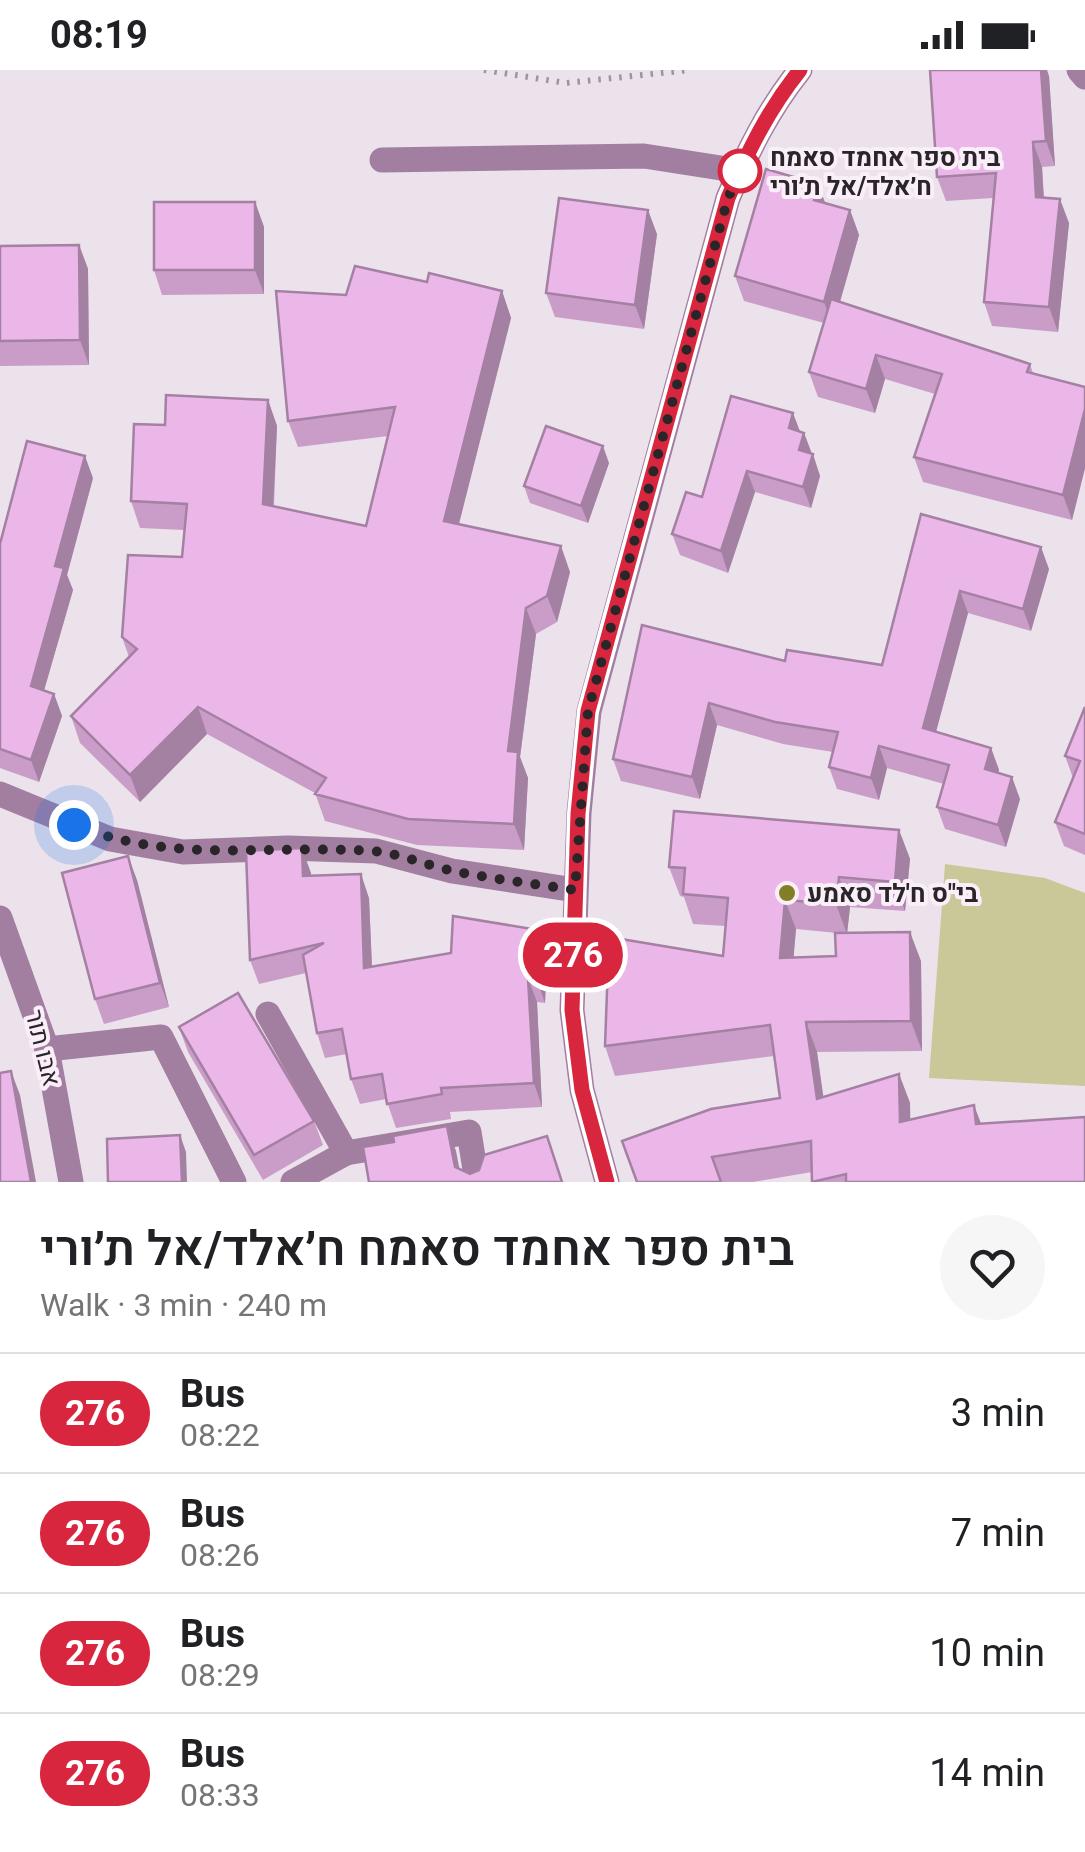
<!DOCTYPE html>
<meta charset="utf-8">
<style>
body{margin:0;font-family:Roboto,Heebo,sans-serif;background:#f6f6f6;color:#202124;height:100vh;display:flex;flex-direction:column;font-size:38px;white-space:nowrap}
*{box-sizing:border-box;margin:0}
p{font-size:32px;color:#757577}
.icon{flex:none;width:55px;height:55px;fill:none;stroke:currentColor;stroke-width:2;stroke-linecap:round;stroke-linejoin:round}
.map{position:relative;height:1112px;overflow:hidden}
.details{display:flex;flex-direction:column;background:#fff;flex:1}
.details>*{flex:none}
.badge{padding:0 20px;border-radius:32px;font-size:35px;line-height:65px}
.you{position:absolute;width:50px;height:50px;margin:-25px;border:8px solid #fff;border-radius:50%;background:#1a73e8;box-shadow:0 0 0 15px #1a73e833}
.map>.badge{position:absolute;translate:-50% -50%;box-shadow:0 0 0 5px #fff}
.round{display:grid;place-items:center;flex:none;width:105px;height:105px;border-radius:52px;background:#f6f6f6}
.head{display:flex;align-items:center;justify-content:space-between;height:170px;padding:0 40px}
h1{font-size:48px;font-weight:600;line-height:75px}
ul{padding:0;list-style:none}
li{display:flex;align-items:center;gap:30px;height:120px;padding:0 40px;border-top:2px solid #e0e0e0}
li div{flex:1}
li b{display:block;font-size:38px}
li em{font-style:normal}
li .badge{min-width:110px;font-weight:700;text-align:center}
.status{display:flex;justify-content:space-between;align-items:center;height:70px;padding:0 50px;background:#fff;direction:ltr}
.status svg{height:28px;fill:currentColor}
.map>svg:first-child{display:block}
.green{fill:#c8c898}
.lines{fill:none;stroke-linecap:round;stroke-linejoin:round}
.path{stroke:#9d959c;stroke-width:6;stroke-dasharray:2.5 8;stroke-linecap:butt}
.minor{stroke:#a27ea0;stroke-width:25}
.wall{fill:#ca9dc8;fill-rule:evenodd}
.shaded-wall{fill:#a480a2}
.building{fill:#ebb7e8;stroke:#a480a2;stroke-width:2.5}
.line-casing{stroke:#fff;stroke-width:22}
.line{stroke:#d7263d;stroke-width:15}
.walk{stroke:#292529;stroke-width:10;stroke-dasharray:0 18}
.stop-dot{fill:#fff;stroke:#d7263d;stroke-width:5}
.poi-dot{fill:#817e25;stroke:#faeff9;stroke-width:4}
.labels{text-anchor:middle;dominant-baseline:central;stroke-width:8;stroke-linejoin:round;paint-order:stroke}
.stop-label{font-size:25px;font-weight:bold;fill:#292529;stroke:#faeff9;text-anchor:start}
.poi-label{font-size:25px;font-weight:bold;fill:#292529;stroke:#faeff9;text-anchor:start}
.street-label{font-size:25px;fill:#292529;stroke:#faeff9}
</style>
<div class="status"><b>08:19</b><svg viewBox="0 0 49 12"><path d="M0 12V9h3v3zM5 12V6h3v6zM10 12V3h3v9zM15 12V0h3v12zM26 1h20v11H26zM47 4h2v5h-2z"/></svg></div>
<div class="map">
<svg width="1085" height="1112" viewBox="0 0 1085 1112">
<rect width="100%" height="100%" fill="#ece2eb"/>
<!-- green -->
<path class="green" d="M945,794L1045,808L1085,823V1016L929,1008Z"/>
<g class="lines">
<!-- path -->
<path class="path" d="M484,0L566,13L690,0"/>
<!-- minor -->
<g class="minor">
<path d="M1079,0L1085,7"/>
<path d="M382,90L644,86L740,101"/>
<path d="M0,724L110,769L183,782L288,778L376,781L452,801L575,820"/>
<path d="M0,848L47,979L71,1112"/>
<path d="M268,944L346,1083"/>
<path d="M47,979L161,967L234,1112"/>
<path d="M293,1112L346,1083L469,1062L477,1112"/>
<path d="M607,1112L582,1020L572,940L579,743L589,641L728,128C748,81 768,40 800,0"/>
</g>
</g>
<!-- wall -->
<g class="wall">
<path d="M1049,6L1055,96L1042,97L1044,128L1069,153L1058,262L992,256L984,232L993,128L946,131L937,107Z"/>
<path d="M818,114L825,133L850,140L859,165L840,232L1030,294L1033,303L1085,317V398L1072,450L923,412L914,387L935,324L885,309L875,343L818,327L809,302L824,253L744,231L735,206Z"/>
<path d="M255,132L264,157V224L162,225L154,200Z"/>
<path d="M657,164L644,259L555,247L546,223Z"/>
<path d="M79,175L88,199L89,295L0,296V176Z"/>
<path d="M427,212L502,221L511,248L459,454L570,502L557,552L536,564L520,687L528,708L524,780L417,775L325,751L315,723L207,664L140,732L80,673L71,646L129,587L122,567L182,487L184,460L140,458L131,431L165,355L268,330L277,356L274,436L366,456L388,366L298,377L288,351L346,225Z"/>
<path d="M800,362L804,363L820,406L811,438L755,422L728,503L680,485L672,464L702,427Z"/>
<path d="M609,393L588,453L530,433L524,416Z"/>
<path d="M93,408L67,505L73,520L44,620L54,624L62,646L39,712L0,698V474Z"/>
<path d="M921,444L1049,499L1031,561L968,543L936,662L991,678L999,700L998,703L1020,729L1006,777L945,759L937,737L944,714L887,698L879,730L837,719L829,697L833,682L783,674L717,655L700,729L621,711L613,689L785,591L882,595Z"/>
<path d="M1085,637V785L1064,776L1055,752L1073,708L1065,686Z"/>
<path d="M899,760L910,789L905,841L850,837L847,863L921,891L922,981L817,982L823,1027L899,1004L910,1033V1049L981,1053L1085,1112H812V1102L753,1112H637L780,1028L774,986L615,1006L605,976L723,886L725,856L693,854L684,827L680,826L669,797ZM796,859L837,863L836,886L793,888Z"/>
<path d="M311,803V806L369,828L372,896L547,884L545,933L537,932L542,1037L450,1042L451,1049L396,1058L386,1029L360,1034L351,1009L347,984L325,988L317,963L306,903L259,914L250,890Z"/>
<path d="M137,810L169,937L104,954L95,929Z"/>
<path d="M179,957L314,1051L323,1075L263,1110L188,982Z"/>
</g>
<!-- shaded-wall -->
<g class="shaded-wall">
<path d="M1041,0H1047L1049,6L1055,96L1046,71Z"/>
<path d="M1033,72L1042,97L1045,151L1036,127Z"/>
<path d="M818,114L827,138L814,130Z"/>
<path d="M1060,129L1069,153L1058,262L1049,237Z"/>
<path d="M255,132L264,157V224L255,200Z"/>
<path d="M648,140L657,164L644,259L635,235Z"/>
<path d="M850,140L859,165L833,256L824,232Z"/>
<path d="M79,175L88,199L89,295L80,270Z"/>
<path d="M502,221L511,248L453,477L444,451Z"/>
<path d="M876,285L885,309L875,343L866,319Z"/>
<path d="M268,330L277,356L272,460L263,434Z"/>
<path d="M1085,339V398L1072,450L1063,425Z"/>
<path d="M793,343L801,364L789,358Z"/>
<path d="M804,363L812,384L799,380Z"/>
<path d="M603,376L609,393L588,453L581,436Z"/>
<path d="M813,384L820,406L811,438L803,417Z"/>
<path d="M85,386L93,408L67,505L73,520L39,638L31,616L55,496Z"/>
<path d="M747,401L755,422L728,503L721,481Z"/>
<path d="M561,476L570,502L557,552L547,526Z"/>
<path d="M1041,477L1049,499L1031,561L1023,539Z"/>
<path d="M960,521L968,543L931,680L923,658Z"/>
<path d="M526,538L536,564L520,687L528,708L524,780L514,754L508,681Z"/>
<path d="M54,624L62,646L39,712L31,690Z"/>
<path d="M709,633L717,655L700,729L692,707Z"/>
<path d="M198,637L207,664L140,732L130,705Z"/>
<path d="M879,676L887,698L879,730L871,708Z"/>
<path d="M991,678L999,700L993,721L985,699Z"/>
<path d="M1012,707L1020,729L1006,777L998,755Z"/>
<path d="M899,760L910,789L905,841L895,812Z"/>
<path d="M302,778L311,803L312,830L303,806Z"/>
<path d="M128,786L137,810L169,937L160,913Z"/>
<path d="M361,804L369,828L373,922L364,898Z"/>
<path d="M839,807L850,837L847,864L836,834Z"/>
<path d="M785,830L796,859L791,918L780,888Z"/>
<path d="M538,860L547,884L545,933L536,908Z"/>
<path d="M910,862L921,891L922,981L911,951Z"/>
<path d="M528,908L537,932L542,1037L534,1013Z"/>
<path d="M806,952L817,982L828,1059L817,1029Z"/>
<path d="M11,1001L20,1025L36,1112H31Z"/>
<path d="M899,1004L910,1033L911,1081L900,1052Z"/>
<path d="M974,1035L985,1064L976,1054Z"/>
<path d="M447,1056L456,1081L462,1112L455,1097Z"/>
<path d="M180,1065L186,1082L187,1112H182Z"/>
</g>
<!-- building -->
<g class="building">
<path d="M930,0H1041L1046,71L1033,72L1036,127L1060,129L1049,237L984,232L996,103L937,107Z"/>
<path d="M766,99L818,114L814,130L850,140L824,232L735,206Z"/>
<path d="M559,128L648,140L635,235L546,223Z"/>
<rect x="154" y="132" width="101" height="68"/>
<path d="M79,175L80,270L0,271V176Z"/>
<path d="M355,196L427,212L429,203L502,221L444,451L561,476L547,526L526,538L508,681L518,682L514,754L408,749L315,724L326,708L198,637L130,705L71,646L137,579L122,567L128,485L182,487L187,434L131,431L134,354L165,355L166,325L268,330L263,434L366,456L395,337L288,351L276,221L346,225Z"/>
<path d="M831,229L1030,294L1027,302L1085,317V339L1063,425L914,387L942,304L876,285L866,319L809,302Z"/>
<path d="M731,326L793,343L789,358L804,363L799,380L813,384L803,417L747,401L721,481L672,464L686,422L702,427Z"/>
<path d="M546,356L603,376L581,436L524,416Z"/>
<path d="M27,371L85,386L55,496L64,498L31,616L54,624L31,690L0,679V474Z"/>
<path d="M921,444L1041,477L1023,539L960,521L923,658L991,678L985,699L1012,707L998,755L937,737L949,695L879,676L871,708L829,697L838,662L775,652L709,633L692,707L613,689L642,555L785,591L787,580L882,595Z"/>
<path d="M1085,637V764L1055,752L1080,691L1065,686Z"/>
<path d="M674,741L899,760L895,812L839,807L836,834L785,830L780,888L836,886L835,863L910,862L911,951L806,952L817,1029L899,1004L900,1052L974,1035L976,1054L1085,1047V1112H846V1104L812,1112L811,1071L712,1087L721,1112H637L622,1071L711,1039L780,1028L770,955L605,976L609,867L723,886L728,828L683,824L685,798L669,797Z"/>
<path d="M302,778L303,806L361,804L364,898L451,883L453,846L538,860L536,908H528L534,1013L441,1018L442,1024L387,1034L382,1004L351,1009L342,959L317,963L303,885L324,873L250,890L246,781Z"/>
<path d="M128,786L160,913L95,929L62,803Z"/>
<path d="M238,923L314,1051L254,1085L179,957Z"/>
<path d="M11,1001L31,1112H0V1003Z"/>
<path d="M447,1056L455,1097L470,1104L479,1100L484,1085L547,1066L562,1112H369L363,1077L394,1072L393,1066Z"/>
<path d="M180,1065L182,1112H108L107,1069Z"/>
</g>
<g class="lines">
<defs>
<path id="line" d="M607,1112L582,1020L572,940L578,744L588,641L728,128C748,81 768,40 800,0"/>
</defs>
<!-- line casing -->
<use href="#line" class="line-casing"/>
<!-- line -->
<use href="#line" class="line"/>
<!-- walk -->
<path class="walk" d="M74,755C174,795 266,774 371,781C398,783 426,795 453,801C493,809 534,814 575,820L588,641L728,128L740,101"/>
</g>
<!-- markers -->
<circle class="stop-dot" cx="740" cy="101" r="20"/>
<circle class="poi-dot" cx="787" cy="823" r="10"/>
<g class="labels">
<!-- stop labels -->
<g class="stop-label">
<text x="770" y="87">בית ספר אחמד סאמח<tspan x="770" dy="29">ח׳אלד/אל ת׳ורי</tspan></text>
</g>
<!-- poi labels -->
<g class="poi-label">
<text x="807" y="823">בי"ס ח'לד סאמע</text>
</g>
<!-- street labels -->
<g class="street-label">
<text transform="translate(43 978) rotate(76)">אבו תור</text>
</g>
</g>
</svg>
<div class="you" style="left:74px;top:755px"></div>
<b class="badge" style="left:573px;top:885px;background:#d7263d;color:#fff">276</b>
</div>
<section class="details">
<div class="head"><div><h1>בית ספר אחמד סאמח ח׳אלד/אל ת׳ורי</h1><p>Walk · 3 min · 240 m</p></div><a class="round"><svg class="icon" aria-label="heart" viewBox="0 0 24 24"><path d="M12 20l-8-8c-3-5 5-10 8-4 3-6 11-1 8 4z"/></svg></a></div>
<ul>
<li><span class="badge" style="background:#d7263d;color:#fff">276</span><div><b>Bus</b><p>08:22</p></div><em>3 min</em></li>
<li><span class="badge" style="background:#d7263d;color:#fff">276</span><div><b>Bus</b><p>08:26</p></div><em>7 min</em></li>
<li><span class="badge" style="background:#d7263d;color:#fff">276</span><div><b>Bus</b><p>08:29</p></div><em>10 min</em></li>
<li><span class="badge" style="background:#d7263d;color:#fff">276</span><div><b>Bus</b><p>08:33</p></div><em>14 min</em></li>
</ul>
</section>
